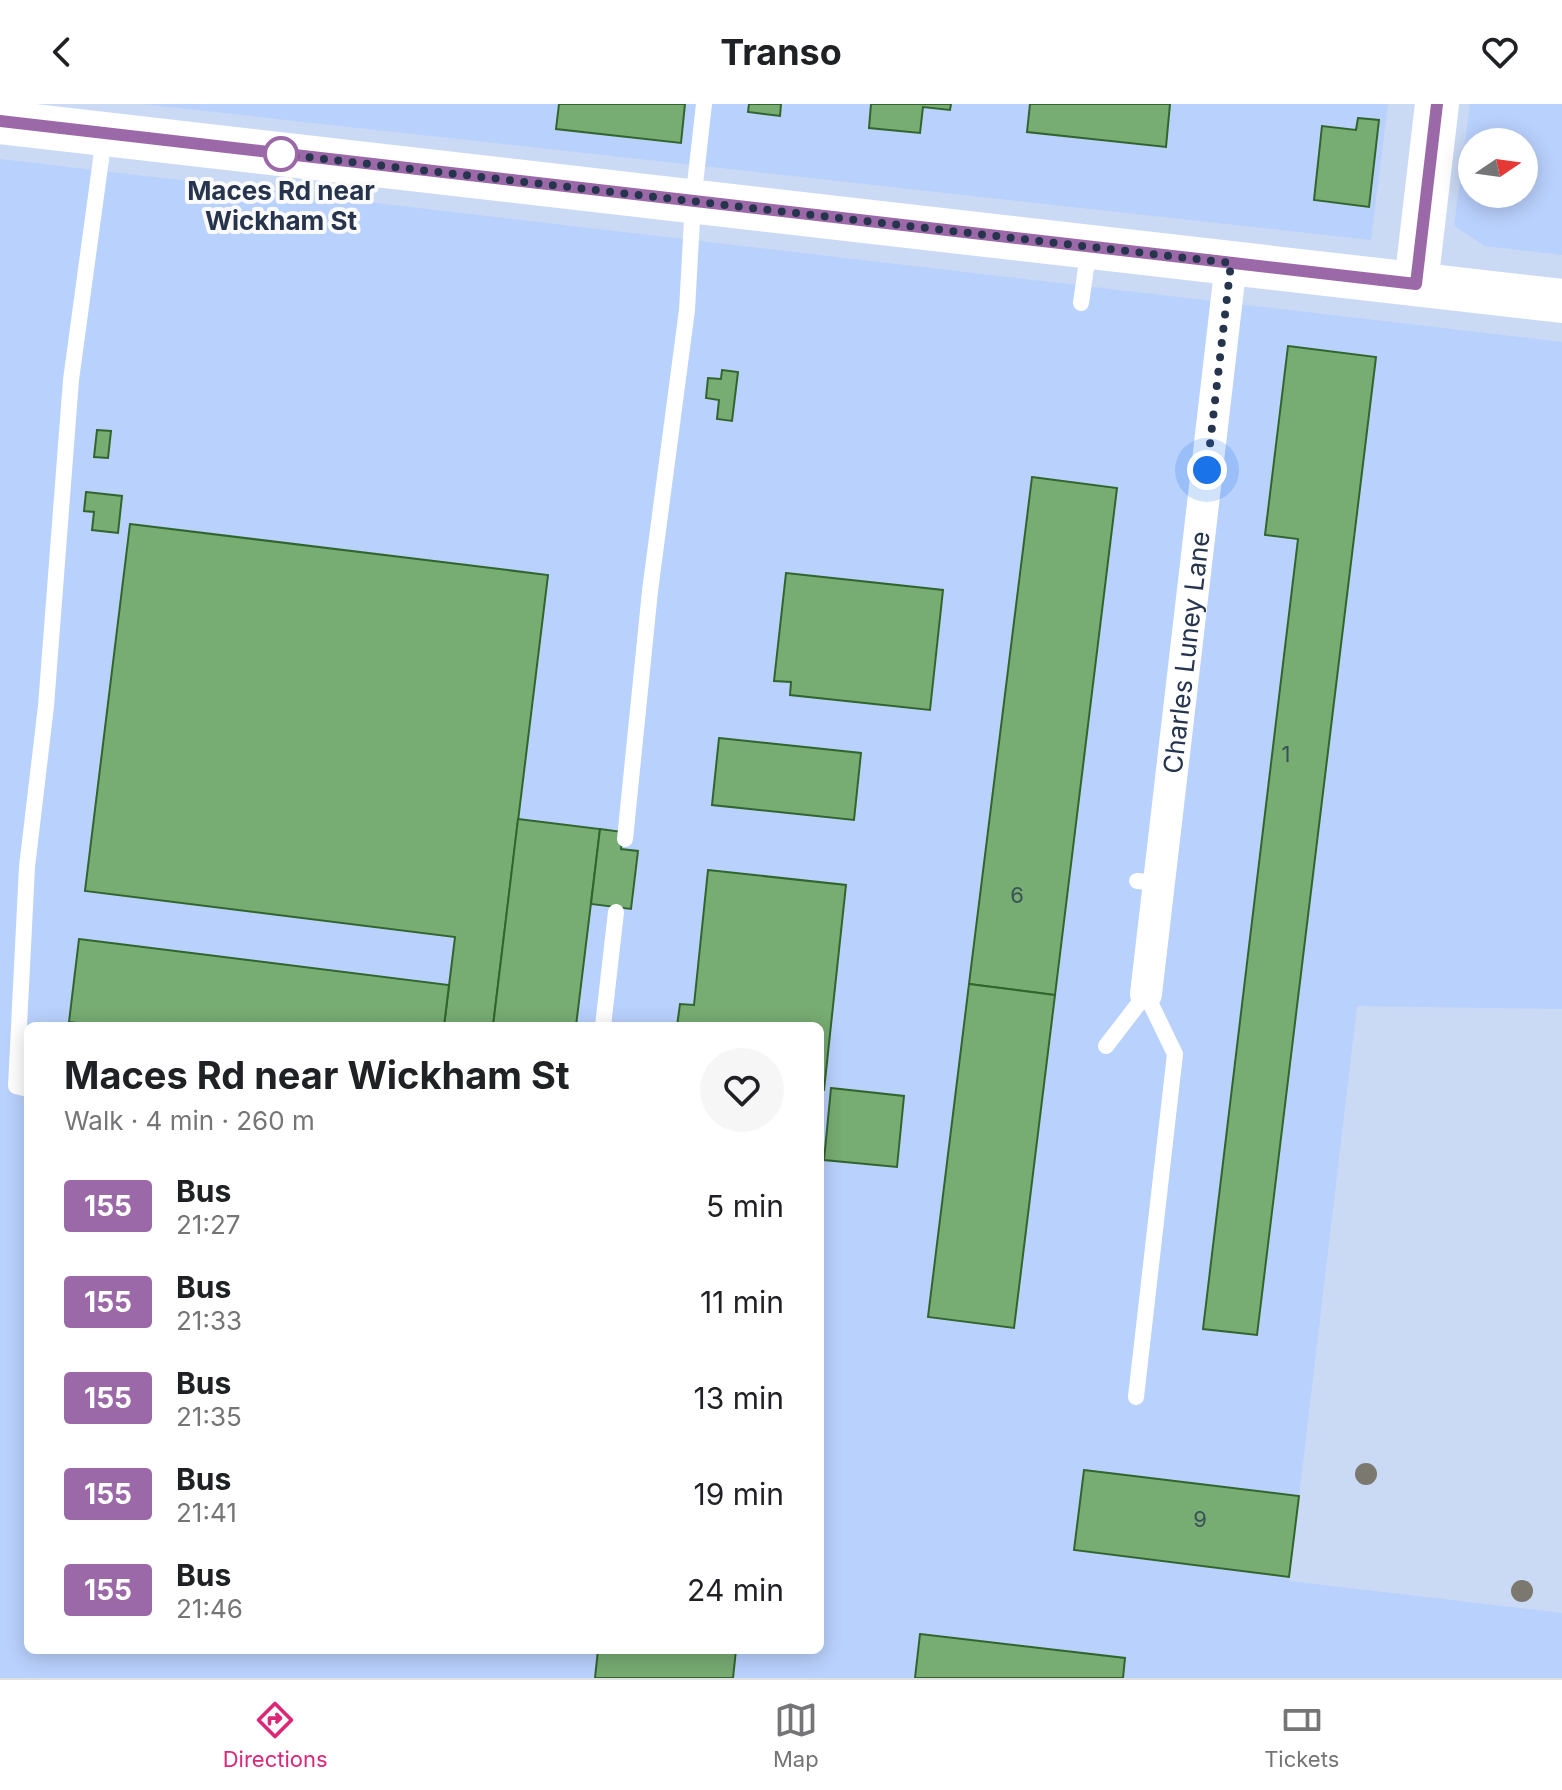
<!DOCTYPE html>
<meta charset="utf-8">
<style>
body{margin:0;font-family:Inter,sans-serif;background:#f6f6f6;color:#202124;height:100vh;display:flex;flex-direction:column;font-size:30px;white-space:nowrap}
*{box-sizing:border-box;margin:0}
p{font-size:26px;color:#757577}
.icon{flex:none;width:44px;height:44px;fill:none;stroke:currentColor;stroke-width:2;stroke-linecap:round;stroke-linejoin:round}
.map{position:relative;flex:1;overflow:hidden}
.drawer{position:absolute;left:24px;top:918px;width:800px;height:632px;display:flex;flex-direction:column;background:#fff;border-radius:12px;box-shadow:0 4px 20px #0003}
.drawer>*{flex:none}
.badge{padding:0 16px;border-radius:6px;font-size:28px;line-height:52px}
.needle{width:52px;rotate:77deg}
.fabs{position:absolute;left:1458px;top:24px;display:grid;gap:16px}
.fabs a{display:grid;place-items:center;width:80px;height:80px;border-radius:50%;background:#fff;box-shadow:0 4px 20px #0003;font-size:40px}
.you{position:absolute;width:40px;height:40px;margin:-20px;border:6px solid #fff;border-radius:50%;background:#1a73e8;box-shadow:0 0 0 12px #1a73e833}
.map>.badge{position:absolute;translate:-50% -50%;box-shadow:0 0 0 4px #fff}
.round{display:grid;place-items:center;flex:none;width:84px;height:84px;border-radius:42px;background:#f6f6f6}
.overview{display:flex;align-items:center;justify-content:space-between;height:136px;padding:0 40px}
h1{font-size:38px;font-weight:700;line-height:60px}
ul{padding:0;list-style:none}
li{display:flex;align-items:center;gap:24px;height:96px;padding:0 40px}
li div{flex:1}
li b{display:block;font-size:30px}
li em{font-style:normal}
li .badge{min-width:88px;font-weight:700;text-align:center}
header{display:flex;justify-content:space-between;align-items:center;height:104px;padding:0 40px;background:#fff;font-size:36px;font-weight:700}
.dock{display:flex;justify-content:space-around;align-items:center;height:112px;border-top:2px solid #e0e0e0;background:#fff;font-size:22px;color:#757577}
.dock a{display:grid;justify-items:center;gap:4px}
.dock .active{color:#db2777}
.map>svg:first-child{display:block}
.built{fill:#b9d1fd;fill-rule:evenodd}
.building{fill:#77ac72;stroke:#32652d;stroke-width:2}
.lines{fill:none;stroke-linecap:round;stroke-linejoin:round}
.lane{stroke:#fff;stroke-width:16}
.street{stroke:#fff;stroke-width:32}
.secondary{stroke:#fff;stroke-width:44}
.tree{fill:#7b7870}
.line-casing{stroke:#fff;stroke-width:18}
.line{stroke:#9c69a8;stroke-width:12}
.walk{stroke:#26344e;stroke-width:8;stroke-dasharray:0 14.4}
.stop-dot{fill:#fff;stroke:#9c69a8;stroke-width:4}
.labels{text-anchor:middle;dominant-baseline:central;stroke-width:8;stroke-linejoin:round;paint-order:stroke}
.number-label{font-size:22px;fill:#3a5257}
.stop-label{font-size:26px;font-weight:bold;fill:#26344e;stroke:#fafafa}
.street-label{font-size:26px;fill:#26344e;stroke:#fafafa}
</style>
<header><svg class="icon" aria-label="back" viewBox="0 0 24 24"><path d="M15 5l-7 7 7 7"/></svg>Transo<svg class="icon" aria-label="heart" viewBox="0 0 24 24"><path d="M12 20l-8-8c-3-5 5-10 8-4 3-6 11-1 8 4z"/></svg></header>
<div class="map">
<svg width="1562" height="1574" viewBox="0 0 1562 1574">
<rect width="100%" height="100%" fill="#cad9f4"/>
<!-- built -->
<g class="built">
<path d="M142,0H1388L1371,136Z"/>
<path d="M1470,0H1562V151L1485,142L1454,122ZM1524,38V90H1472V38Z"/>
<path d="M0,55L1562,238V905L1357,902L1289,1477L1562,1509V1574H0ZM28,922H820V1546H28Z"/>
</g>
<!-- building -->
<g class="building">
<path d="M559,0H685L681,39L556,25Z"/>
<path d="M749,0H781L780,12L748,8Z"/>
<path d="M871,0H951L950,6L923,3L920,29L869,24Z"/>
<path d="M1030,0H1170L1166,43L1027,28Z"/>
<path d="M1358,14L1379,16L1369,103L1314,96L1322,22L1356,26Z"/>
<path d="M1288,242L1376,253L1257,1231L1203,1225L1298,435L1265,431Z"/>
<path d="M722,266L738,268L732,317L717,315L719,296L706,294L708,274L721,275Z"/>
<path d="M97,326L111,327L108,354L94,353Z"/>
<path d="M1032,373L1117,384L1055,891L969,880Z"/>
<path d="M86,388L122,392L118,429L92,426L94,408L84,407Z"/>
<path d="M130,420L548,471L493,922H444L455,833L85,787Z"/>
<path d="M786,469L943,486L930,606L790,591L791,578L774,577Z"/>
<path d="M719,634L861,649L854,716L712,701Z"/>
<path d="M518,715L600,725L576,922H493Z"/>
<path d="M600,725L623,728L621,745L638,747L631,805L591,800Z"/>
<path d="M708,766L846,781L824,986H820V922H677L680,900L694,901Z"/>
<path d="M79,835L449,881L444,922H99L69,918Z"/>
<path d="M969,880L1055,891L1014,1224L928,1213Z"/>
<path d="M831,984L904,992L897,1063L824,1056Z"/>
<path d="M1084,1366L1299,1392L1289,1473L1074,1446Z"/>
<path d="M920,1530L1125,1554L1123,1574H915Z"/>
<path d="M598,1546H736L733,1574H595Z"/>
</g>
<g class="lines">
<!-- lane -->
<g class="lane">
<path d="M1081,199L1089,143"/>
<path d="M625,735L650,487L687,206L693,98L704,0"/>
<path d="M1137,777L1159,779"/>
<path d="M603,922L616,808"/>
<path d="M1106,942L1146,890L1175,950L1136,1293"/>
<path d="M28,985L16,982L27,763L46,602L71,276L104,33"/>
</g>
<!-- street -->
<path class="street" id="s1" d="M1146,890L1231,159"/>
<!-- secondary -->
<g class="secondary">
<path d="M0,18L1562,197"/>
<path d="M1416,180L1437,0"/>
</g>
</g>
<!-- trees -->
<g class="tree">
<circle cx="1366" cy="1370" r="11"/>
<circle cx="1522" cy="1487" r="11"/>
</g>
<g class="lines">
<defs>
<path id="line" d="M0,17L1416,180L1437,0"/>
</defs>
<!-- line casing -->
<use href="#line" class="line-casing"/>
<!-- line -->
<use href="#line" class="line"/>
<!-- walk -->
<path class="walk" d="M281,50L1231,159L1207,366"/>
</g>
<!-- markers -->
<circle class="stop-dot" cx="281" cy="50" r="16"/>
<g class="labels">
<!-- number labels -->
<g class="number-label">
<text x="1286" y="650">1</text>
<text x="1017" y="791">6</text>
<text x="1200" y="1415">9</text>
</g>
<!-- stop labels -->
<g class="stop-label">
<text x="281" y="86">Maces Rd near<tspan x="281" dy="30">Wickham St</tspan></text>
</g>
<!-- street labels -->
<g class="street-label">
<text stroke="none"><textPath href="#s1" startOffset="344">Charles Luney Lane</textPath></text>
</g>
</g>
</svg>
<div class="fabs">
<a><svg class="needle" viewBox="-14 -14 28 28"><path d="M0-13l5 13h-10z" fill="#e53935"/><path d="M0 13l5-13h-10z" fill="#757577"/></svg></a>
</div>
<div class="you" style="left:1207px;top:366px"></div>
<section class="drawer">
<div class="overview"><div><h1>Maces Rd near Wickham St</h1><p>Walk · 4 min · 260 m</p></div><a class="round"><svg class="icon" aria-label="heart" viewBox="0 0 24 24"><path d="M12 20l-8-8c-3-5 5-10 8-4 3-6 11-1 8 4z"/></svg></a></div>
<ul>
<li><span class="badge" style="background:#9c69a8;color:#fff">155</span><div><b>Bus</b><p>21:27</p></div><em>5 min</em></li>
<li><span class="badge" style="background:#9c69a8;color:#fff">155</span><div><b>Bus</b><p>21:33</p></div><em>11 min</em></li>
<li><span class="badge" style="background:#9c69a8;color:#fff">155</span><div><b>Bus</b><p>21:35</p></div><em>13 min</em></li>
<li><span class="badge" style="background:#9c69a8;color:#fff">155</span><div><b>Bus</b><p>21:41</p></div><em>19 min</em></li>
<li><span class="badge" style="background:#9c69a8;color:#fff">155</span><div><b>Bus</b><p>21:46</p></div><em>24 min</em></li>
</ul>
</section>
</div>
<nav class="dock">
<a class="active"><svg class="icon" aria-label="directions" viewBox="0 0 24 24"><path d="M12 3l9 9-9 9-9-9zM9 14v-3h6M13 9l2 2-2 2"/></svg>Directions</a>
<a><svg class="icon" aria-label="map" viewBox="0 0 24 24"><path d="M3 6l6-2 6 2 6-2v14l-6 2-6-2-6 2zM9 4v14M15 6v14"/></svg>Map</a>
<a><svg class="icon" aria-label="tickets" viewBox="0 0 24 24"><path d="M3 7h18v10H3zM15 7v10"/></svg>Tickets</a>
</nav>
